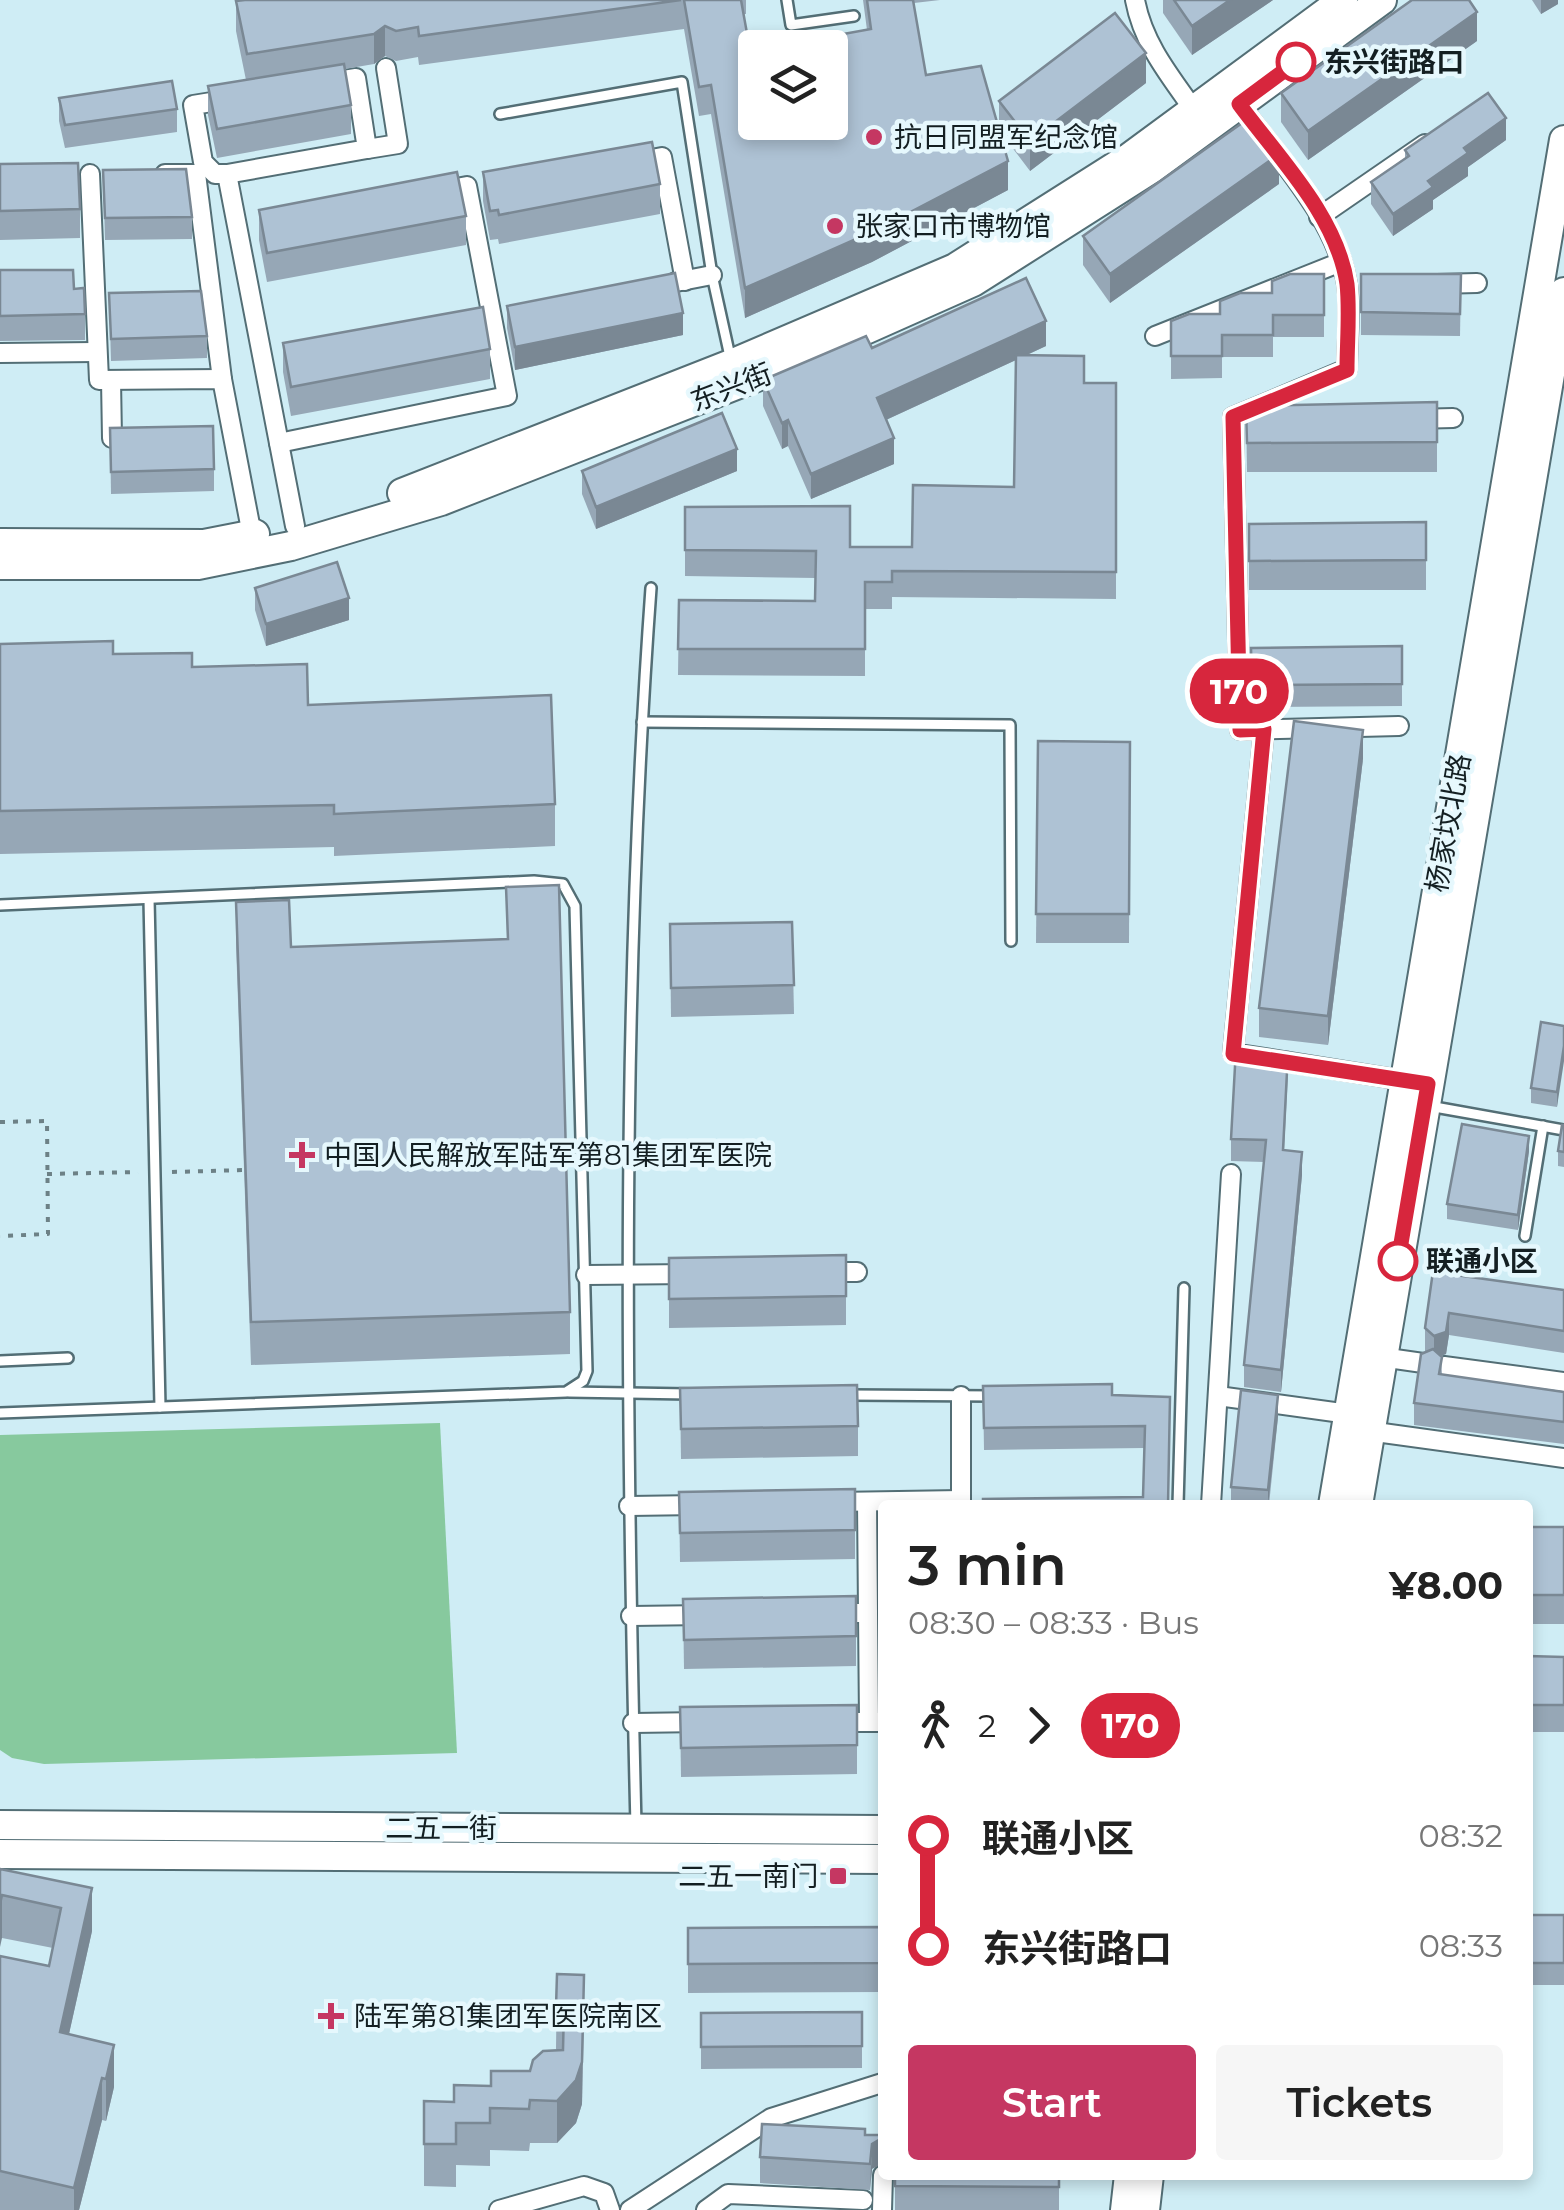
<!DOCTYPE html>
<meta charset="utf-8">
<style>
body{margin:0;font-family:Montserrat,"Noto Sans SC",sans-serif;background:#f6f6f6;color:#222;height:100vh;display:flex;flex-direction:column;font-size:38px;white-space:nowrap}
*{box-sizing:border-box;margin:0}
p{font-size:32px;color:#767676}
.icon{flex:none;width:55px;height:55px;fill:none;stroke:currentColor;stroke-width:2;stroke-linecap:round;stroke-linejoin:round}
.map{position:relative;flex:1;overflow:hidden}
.panel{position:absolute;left:878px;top:1500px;width:655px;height:680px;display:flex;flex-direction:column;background:#fff;border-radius:10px;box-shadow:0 5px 15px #0003}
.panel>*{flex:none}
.badge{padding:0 20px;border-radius:32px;font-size:35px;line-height:65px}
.fabs{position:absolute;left:738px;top:30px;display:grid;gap:20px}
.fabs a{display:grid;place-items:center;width:110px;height:110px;border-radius:10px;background:#fff;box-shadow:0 5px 15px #0003;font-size:50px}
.map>.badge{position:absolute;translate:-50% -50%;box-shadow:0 0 0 5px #fff}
.legs{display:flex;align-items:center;gap:15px;height:110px;padding:0 30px;font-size:32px}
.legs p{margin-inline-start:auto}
.headline{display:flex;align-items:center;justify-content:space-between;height:170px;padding:0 30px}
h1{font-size:55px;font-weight:600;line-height:75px}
.action{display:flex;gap:20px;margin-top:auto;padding:20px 30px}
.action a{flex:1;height:115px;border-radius:10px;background:#c53762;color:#fff;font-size:40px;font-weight:600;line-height:115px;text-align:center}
.action a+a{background:#f6f6f6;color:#222}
ul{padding:0 30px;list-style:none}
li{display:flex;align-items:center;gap:35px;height:110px;font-size:38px}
li i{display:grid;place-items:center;width:15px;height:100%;margin:0 12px;background:currentColor}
li i::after{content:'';width:25px;height:25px;margin:-12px;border:8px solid;border-radius:50%;background:#fff}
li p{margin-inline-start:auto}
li:first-child i{background:linear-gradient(#0000 50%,currentColor 0)}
li:last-child i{background:linear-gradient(currentColor 50%,#0000 0)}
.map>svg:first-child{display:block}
.green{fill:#87c99e}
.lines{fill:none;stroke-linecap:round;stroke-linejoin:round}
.lane-casing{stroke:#536e75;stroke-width:14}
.street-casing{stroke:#536e75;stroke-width:22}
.secondary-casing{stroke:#536e75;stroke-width:32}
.path{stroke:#6d8186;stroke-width:4;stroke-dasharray:5 8;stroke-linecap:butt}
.lane{stroke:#fff;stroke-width:9}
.street{stroke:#fff;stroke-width:18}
.secondary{stroke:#fff;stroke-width:28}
.wall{fill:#96a7b6}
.shaded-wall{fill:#7a8894}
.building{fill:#aec2d4;stroke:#7a8894;stroke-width:2.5}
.line-1-casing{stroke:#fff;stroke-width:22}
.line-1{stroke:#d7263d;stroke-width:15}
.stop-1-dot{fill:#fff;stroke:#d7263d;stroke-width:5}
.poi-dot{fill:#c53762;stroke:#e6f8fd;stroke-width:4}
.labels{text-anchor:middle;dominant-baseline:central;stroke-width:9;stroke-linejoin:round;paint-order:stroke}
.stop-label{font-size:28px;font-weight:bold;fill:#141f22;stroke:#e6f8fd;text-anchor:start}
.poi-label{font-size:28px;fill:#141f22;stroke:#e6f8fd;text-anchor:start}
.street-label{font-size:28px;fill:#141f22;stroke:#e6f8fd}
</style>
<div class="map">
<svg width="1564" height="2210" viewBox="0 0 1564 2210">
<rect width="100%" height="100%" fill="#cfedf5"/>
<!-- green -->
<path class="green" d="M440,1423L457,1753L44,1764L12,1758L0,1750V1435Z"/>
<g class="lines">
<defs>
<g id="lane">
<path d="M787,0L791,25L854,16"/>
<path d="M500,114L682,82L712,275L731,361"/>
<path d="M642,722L1010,725L1011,941"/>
<path d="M149,899L160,1407"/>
<path d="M0,905L534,881L563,884L575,906L587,1371L583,1381L566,1392L0,1413"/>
<path d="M1429,1106L1564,1130"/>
<path d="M1525,1236L1543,1126"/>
<path d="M0,1361L68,1358"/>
<path d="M569,1392L689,1394"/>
<path d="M849,1395L994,1396"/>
<path d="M1178,1505L1184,1288"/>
<path d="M636,1826C626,1414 621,1000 651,588"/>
</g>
<g id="street">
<path d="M1135,0C1143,43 1169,75 1194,110"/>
<path d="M1239,104C1276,155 1337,220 1347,284C1351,311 1347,342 1347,369L1233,417L1240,730L1399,726"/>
<path d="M367,149L398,144L386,68"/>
<path d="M631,163L662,157L685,281"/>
<path d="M90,174L99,380L222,379L252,535"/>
<path d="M165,174H196L222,379"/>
<path d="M227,174H215L203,162L193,105L230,99"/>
<path d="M1319,217L1425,144"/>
<path d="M676,282L712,275"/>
<path d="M1437,284L1477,283"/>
<path d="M1155,336L1341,262"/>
<path d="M0,353L95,352"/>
<path d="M111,380L112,438H123"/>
<path d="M1413,419L1453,418"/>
<path d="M279,443L507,396L467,186L440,191"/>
<path d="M295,526L227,174L367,149L356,78L325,83"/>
<path d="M1264,729L1233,1053L1414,1082"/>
<path d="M823,1272H857"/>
<path d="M586,1275L692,1274"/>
<path d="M1374,1356L1423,1363"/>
<path d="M1444,1366L1564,1382"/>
<path d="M961,1396V1505"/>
<path d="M1218,1396L1356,1415"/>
<path d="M1361,1430L1564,1458"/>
<path d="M835,1502L961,1500"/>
<path d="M867,1502L869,1722"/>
<path d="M1211,1505L1231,1174"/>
<path d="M629,1506L699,1505"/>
<path d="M832,1613H868"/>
<path d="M631,1616L706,1615"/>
<path d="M834,1722H882"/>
<path d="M633,1723L703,1722"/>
<path d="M499,2210L584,2186L604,2193L610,2210"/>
<path d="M630,2210L771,2118L882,2083"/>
<path d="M706,2210L728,2194L863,2200"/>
<path d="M882,2210L883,2175"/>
</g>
<g id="secondary">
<path d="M402,493L731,364L955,268L1130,157L1343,0"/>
<path d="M0,543L204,544L255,534"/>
<path d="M0,565H198L291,546L441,501L782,367L973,282L1151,169L1382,0"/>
<path d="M1333,1505L1564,140"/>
<path d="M1358,1505L1564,292"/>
<path d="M0,1825L882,1830"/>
<path d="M0,1854L882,1859"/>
<path d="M1125,2210L1129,2175"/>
<path d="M1145,2210L1149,2175"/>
</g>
</defs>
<!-- lane casing -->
<use href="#lane" class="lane-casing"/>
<!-- street casing -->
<use href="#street" class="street-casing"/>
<!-- secondary casing -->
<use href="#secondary" class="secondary-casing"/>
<!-- path -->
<g class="path">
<path d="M0,1122L47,1121L48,1234L0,1236"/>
<path d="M172,1172L244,1170"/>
<path d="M47,1174L138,1172"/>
</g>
<!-- lane -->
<use href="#lane" class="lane"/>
<!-- street -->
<use href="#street" class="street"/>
<!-- secondary -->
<use href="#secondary" class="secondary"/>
</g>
<!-- wall -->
<g class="wall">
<path d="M245,0H746V14H744L750,50L867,30L863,0H940L914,3L926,75L999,129V101L1146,83L1030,171L999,130L1008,190L872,262L745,318L711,114L699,116L684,29L419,65L418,57L396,61L385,56L374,64L345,69L351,105V134L217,158L208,115V86L246,80L236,31V1Z"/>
<path d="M1163,0H1273L1192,55L1163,13Z"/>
<path d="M1532,0H1558V4L1541,14Z"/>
<path d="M1477,41L1308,160L1281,122V93Z"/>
<path d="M59,98L177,109V132L65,148L59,121Z"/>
<path d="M1506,140L1468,167V176L1433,200V209L1393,236L1371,204V182L1405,158V150Z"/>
<path d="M0,164L80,209V238L0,240Z"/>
<path d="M103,170L192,217V239L105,240Z"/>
<path d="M483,172L660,184V214L499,244L498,239L490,240L483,201Z"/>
<path d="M1279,184L1110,303L1083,265V236Z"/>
<path d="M259,210L466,216V245L267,282L259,240Z"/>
<path d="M0,270L74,289L85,314V340L0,341Z"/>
<path d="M1324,274V337H1273V357H1222V378L1171,379V321L1220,314Z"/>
<path d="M1361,274H1461L1460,336L1361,335Z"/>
<path d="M109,293L207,336V358L111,361Z"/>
<path d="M507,306L683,335L515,370L507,328Z"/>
<path d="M283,343L490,349V379L291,416L283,372Z"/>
<path d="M1046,346L1027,355L1084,383H1116V599L892,597V609H865V676L678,675L679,600L815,601L816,578L685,576V507L850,547H912L1014,487L1016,360L886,420L894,464L811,499L788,446L782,449L763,406V380L872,348Z"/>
<path d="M1437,402V472H1247L1246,406Z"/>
<path d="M110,428L214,469V491L111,494Z"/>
<path d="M582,471H737L596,529L582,494Z"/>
<path d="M1426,522V590H1249V524Z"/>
<path d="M255,588L349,620L266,646L255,610Z"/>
<path d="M0,644L113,654L192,667L308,705L555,804V846L334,856V847L0,854Z"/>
<path d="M1402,646V706L1252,707L1251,648Z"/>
<path d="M1038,741L1130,742L1129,943H1036Z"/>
<path d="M1363,759L1328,1045L1259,1037V1008Z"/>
<path d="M506,887L570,1312V1354L251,1365L236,944V902L291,947L507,939Z"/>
<path d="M792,922L794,1014L671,1017L670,924Z"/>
<path d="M1564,1026L1557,1107L1531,1103V1088Z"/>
<path d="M1288,1074L1284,1151L1302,1175L1281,1392L1244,1387V1365L1264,1162L1231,1161V1139Z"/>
<path d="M1564,1125V1167L1558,1166V1151Z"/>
<path d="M1529,1151L1518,1230L1447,1219V1204Z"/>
<path d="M846,1255V1325L669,1328V1258Z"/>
<path d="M1456,1275L1564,1290V1353L1449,1335L1446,1354L1441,1356L1442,1375L1564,1392V1444L1414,1425V1403L1426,1352L1425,1351V1328Z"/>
<path d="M983,1386L1112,1395L1170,1397L1168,1505L1143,1497L1144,1448L984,1450Z"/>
<path d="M680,1388L858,1426V1456L681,1459Z"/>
<path d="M1278,1417L1269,1505H1231V1487Z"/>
<path d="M855,1489V1559L680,1562L679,1492Z"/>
<rect x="1528" y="1527" width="36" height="97"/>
<path d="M683,1599L856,1636V1666L684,1669Z"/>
<path d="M1528,1656L1564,1657V1732H1528Z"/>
<path d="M857,1705V1774L681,1777L680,1707Z"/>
<path d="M0,1869L92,1888V1931L69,2034L114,2087L106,2121L102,2120L79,2210H0V1956L49,1966L53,1948L2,1938Z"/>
<rect x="1528" y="1915" width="36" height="70"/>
<path d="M882,1927V1992L688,1993V1928Z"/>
<path d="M557,1974L584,2017L582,2104L576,2123L557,2143H530L529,2151L490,2150V2166L456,2165V2187L424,2186V2101L454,2102L530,2071L563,2050L556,2049Z"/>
<path d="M862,2012V2068L701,2069V2013Z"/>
<path d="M865,2135L872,2169L870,2190L760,2183V2157Z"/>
<rect x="895" y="2175" width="164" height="35"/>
</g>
<!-- shaded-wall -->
<g class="shaded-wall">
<path d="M1230,0H1273L1192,55V26Z"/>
<path d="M1541,0H1558V4L1541,14Z"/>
<path d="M1477,12V41L1308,160V131Z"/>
<path d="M385,26V56L374,64V34Z"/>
<path d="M1146,53V83L1030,171V141Z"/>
<path d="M1506,118V140L1468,167V176L1433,200V209L1393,236V214L1464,148Z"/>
<path d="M1279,154V184L1110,303V274Z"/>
<path d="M1008,161V190L872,262L745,318V288Z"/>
<path d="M683,313V335L515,370V347Z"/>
<path d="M1046,321V346L877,424V398Z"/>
<path d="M788,420V446L782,449V423Z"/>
<path d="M894,438V464L811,499V474Z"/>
<path d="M737,449V471L596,529V507Z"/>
<path d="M349,598V620L266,646V624Z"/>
<path d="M1363,730V759L1328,1045V1016Z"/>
<path d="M1564,1046V1061L1557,1107V1092Z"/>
<path d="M1529,1136V1151L1518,1230V1215Z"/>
<path d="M1302,1152V1175L1281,1392V1370Z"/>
<path d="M1449,1313V1335L1446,1354L1434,1358V1336Z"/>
<path d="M1278,1395V1417L1268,1505V1490Z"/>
<path d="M92,1888V1931L60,2074V2032Z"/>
<path d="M2,1895V1938L0,1947V1904Z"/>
<path d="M584,1975L582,2104L576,2123L557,2143V2101Z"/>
<path d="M114,2045V2087L106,2121V2079Z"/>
<path d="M102,2078V2120L79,2210H74V2188Z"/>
<path d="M882,2138V2164L872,2169L870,2190L872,2144Z"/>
</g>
<!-- building -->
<g class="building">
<path d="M245,0H681L419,36L418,27L396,31L385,26L374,34L247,54L236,1Z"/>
<path d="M684,0H741L750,50L755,49V122H830V48H766L871,29L867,0H913L926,75L981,66L1008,161L872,232L745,288L711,85L699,87Z"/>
<path d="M1174,0H1230L1192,26Z"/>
<path d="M1412,0H1469L1477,12L1308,131L1281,93Z"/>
<path d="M1115,13L1146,53L1030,141L999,101Z"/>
<path d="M344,64L351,105L217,129L208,86Z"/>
<path d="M172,81L177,109L65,125L59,98Z"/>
<path d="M1488,93L1506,118L1464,148L1468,153L1428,181L1433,187L1393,214L1371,182L1409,156L1405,150Z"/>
<path d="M1252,116L1279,154L1110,274L1083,236Z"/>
<path d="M652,142L660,184L499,215L498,210L490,211L483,172Z"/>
<path d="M78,163L80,209L0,211V164Z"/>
<path d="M186,169L192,217L105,218L103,170Z"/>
<path d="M457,172L466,216L267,253L259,210Z"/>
<path d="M0,270H73L74,289L84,288L85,314L0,316Z"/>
<path d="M675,273L683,313L515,347L507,306Z"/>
<path d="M1290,274H1324V315H1273V335H1222V356H1171V321L1189,314H1220V301L1240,293H1272V281Z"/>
<path d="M1361,274H1461L1460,314L1361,312Z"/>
<path d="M1026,278L1046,321L877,398L894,438L811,474L788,420L782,423L763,380L866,336L872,348Z"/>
<path d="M201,291L207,336L111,339L109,293Z"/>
<path d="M483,307L490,349L291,387L283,343Z"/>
<path d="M1016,355L1084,356V383H1116V572L892,571V582H865V649H678L679,600L815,601L816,551L685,550V507L850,506V547H912L913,485L1014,487Z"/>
<path d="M1437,402V442L1247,443L1246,406Z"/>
<path d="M722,413L737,449L596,507L582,471Z"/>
<path d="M213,426L214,469L111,472L110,428Z"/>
<path d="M1426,522V560L1249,561V524Z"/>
<path d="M337,562L349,598L266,624L255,588Z"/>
<path d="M113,641V654L192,653V667L307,664L308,705L551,695L555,804L334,814V805L0,811V644Z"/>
<path d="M1402,646V684L1252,685L1251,648Z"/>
<path d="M1294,721L1363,730L1328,1016L1259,1008Z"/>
<path d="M1038,741L1130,742L1129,914H1036Z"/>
<path d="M559,885L570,1312L251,1322L236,902L289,900L291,947L508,939L506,887Z"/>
<path d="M792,922L794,985L671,988L670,924Z"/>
<path d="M1541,1022L1564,1026V1046L1557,1092L1531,1088Z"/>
<path d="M1236,1048L1288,1052L1283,1150L1302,1152L1281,1370L1244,1365L1266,1140L1231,1139Z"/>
<path d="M1462,1124L1529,1136L1518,1215L1447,1204Z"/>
<path d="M1562,1125H1564V1152L1558,1151Z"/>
<path d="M846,1255V1296L669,1299V1258Z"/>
<path d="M1434,1264L1446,1265L1456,1275L1564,1290V1331L1449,1313L1446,1332L1434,1336L1425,1328Z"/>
<path d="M1433,1349L1442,1357L1439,1374L1564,1392V1422L1414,1403L1421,1354Z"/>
<path d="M1112,1384V1395L1170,1397L1168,1505H983V1499L1143,1497L1145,1426L984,1428L983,1386Z"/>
<path d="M857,1385L858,1426L681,1429L680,1388Z"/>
<path d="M1241,1390L1278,1395L1268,1490L1231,1487Z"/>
<path d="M855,1489V1530L680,1533L679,1492Z"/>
<rect x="1528" y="1527" width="36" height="68"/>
<path d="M856,1596V1636L684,1640L683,1599Z"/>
<path d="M1528,1656L1564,1657V1705H1528Z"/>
<path d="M857,1705V1745L681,1748L680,1707Z"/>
<path d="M0,1869L92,1888L60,2032L114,2045L106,2079L102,2078L74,2188L0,2171V1956L49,1966L61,1908L2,1895L0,1904Z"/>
<rect x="1528" y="1915" width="36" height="48"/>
<path d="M882,1927V1963L688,1964V1928Z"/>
<path d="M557,1974L584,1975L582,2062L576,2080L557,2101L530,2100L529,2109L490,2108V2123H456V2144H424V2101L454,2102V2085L491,2086V2071H530L533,2060L543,2051L563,2050L564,2007H556Z"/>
<path d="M862,2012V2046L701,2047V2013Z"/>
<path d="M762,2124L865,2129V2135H882V2138L872,2144L870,2164L760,2157Z"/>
<path d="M895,2175H1059V2187L895,2186Z"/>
</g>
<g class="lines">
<defs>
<path id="line-1" d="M1296,62L1239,104C1278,157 1337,216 1347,284C1350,311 1347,342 1347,370L1233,417L1240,730L1264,729L1233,1054L1428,1084L1398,1261"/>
</defs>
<!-- line-1 casing -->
<use href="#line-1" class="line-1-casing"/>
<!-- line-1 -->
<use href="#line-1" class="line-1"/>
</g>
<!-- markers -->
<g class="stop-1-dot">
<circle cx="1296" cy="62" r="18"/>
<circle cx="1398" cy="1261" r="18"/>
</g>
<g class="poi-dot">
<circle cx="874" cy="137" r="10"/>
<circle cx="835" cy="226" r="10"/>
<path d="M297 1140h10v10h10v10h-10v10h-10v-10h-10v-10h10z"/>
<rect x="828" y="1866" width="20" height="20" rx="5"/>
<path d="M326 2001h10v10h10v10h-10v10h-10v-10h-10v-10h10z"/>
</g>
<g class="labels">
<!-- stop labels -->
<g class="stop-label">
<text x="1324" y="62">东兴街路口</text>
<text x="1426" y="1261">联通小区</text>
</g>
<!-- poi labels -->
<g class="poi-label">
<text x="894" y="137">抗日同盟军纪念馆</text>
<text x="855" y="226">张家口市博物馆</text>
<text x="324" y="1155">中国人民解放军陆军第81集团军医院</text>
<text x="818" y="1876" text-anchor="end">二五一南门</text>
<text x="354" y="2016">陆军第81集团军医院南区</text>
</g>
<!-- street labels -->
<g class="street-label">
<text transform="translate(731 387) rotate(-21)">东兴街</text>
<text transform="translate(1448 823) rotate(-80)">杨家坟北路</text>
<text x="441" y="1828">二五一街</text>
</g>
</g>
</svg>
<div class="fabs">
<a><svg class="icon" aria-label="layers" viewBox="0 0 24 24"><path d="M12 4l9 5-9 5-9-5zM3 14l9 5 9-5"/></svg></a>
</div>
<b class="badge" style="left:1239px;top:691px;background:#d7263d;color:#fff">170</b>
<section class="panel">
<div class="headline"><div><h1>3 min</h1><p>08:30 – 08:33 · Bus</p></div><b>¥8.00</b></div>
<div class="legs"><svg class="icon" aria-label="walk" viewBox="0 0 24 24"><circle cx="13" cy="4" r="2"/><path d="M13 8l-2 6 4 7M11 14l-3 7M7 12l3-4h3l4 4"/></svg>2<svg class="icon" aria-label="forward" viewBox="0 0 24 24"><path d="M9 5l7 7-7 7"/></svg><b class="badge" style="background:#d7263d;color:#fff">170</b></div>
<ul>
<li><i style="color:#d7263d"></i><b>联通小区</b><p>08:32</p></li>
<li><i style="color:#d7263d"></i><b>东兴街路口</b><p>08:33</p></li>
</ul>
<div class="action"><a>Start</a><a>Tickets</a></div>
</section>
</div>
